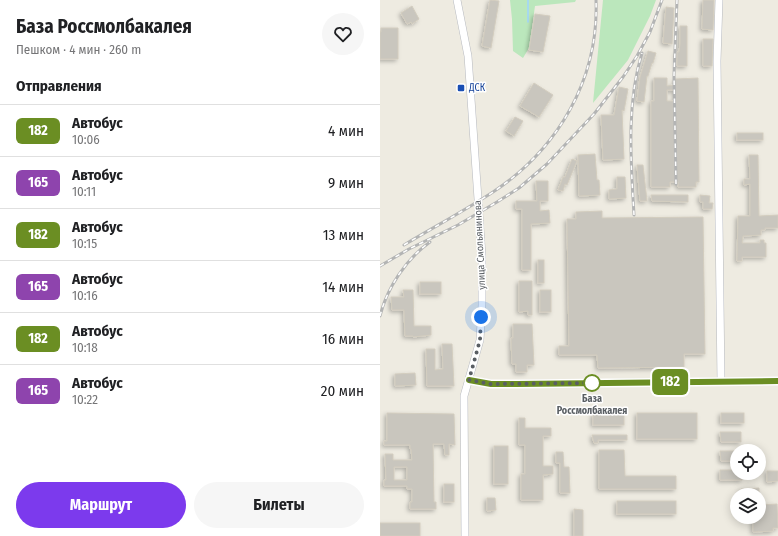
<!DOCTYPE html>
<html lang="ru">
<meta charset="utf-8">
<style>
body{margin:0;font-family:"Fira Sans Condensed",sans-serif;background:#f6f6f6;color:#202124;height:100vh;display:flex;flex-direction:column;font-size:15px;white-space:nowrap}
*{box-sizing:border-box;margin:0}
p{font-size:13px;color:#757577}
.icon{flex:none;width:22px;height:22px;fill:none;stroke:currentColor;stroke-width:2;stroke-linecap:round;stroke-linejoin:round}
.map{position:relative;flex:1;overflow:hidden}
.details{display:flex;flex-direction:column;background:#fff;width:380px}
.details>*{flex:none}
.badge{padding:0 8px;border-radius:6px;font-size:14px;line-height:26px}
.controls{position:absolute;left:350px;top:444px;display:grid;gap:8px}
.controls a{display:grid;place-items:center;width:36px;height:36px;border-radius:50%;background:#fff;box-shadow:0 2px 10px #0003;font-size:20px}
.you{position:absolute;width:20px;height:20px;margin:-10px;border:3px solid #fff;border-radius:50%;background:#1a73e8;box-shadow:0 0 0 6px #1a73e833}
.map>.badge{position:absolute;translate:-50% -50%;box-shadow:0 0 0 2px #fff}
h2{padding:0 16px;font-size:15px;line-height:36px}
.round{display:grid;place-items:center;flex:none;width:42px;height:42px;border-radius:21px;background:#f6f6f6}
.head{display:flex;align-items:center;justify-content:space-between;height:68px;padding:0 16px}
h1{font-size:19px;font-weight:700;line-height:30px}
.primary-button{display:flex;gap:8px;margin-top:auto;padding:8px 16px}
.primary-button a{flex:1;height:46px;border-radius:24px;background:#7c3aed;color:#fff;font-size:16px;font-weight:700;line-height:46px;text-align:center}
.primary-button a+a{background:#f6f6f6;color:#202124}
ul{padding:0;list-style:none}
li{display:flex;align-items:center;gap:12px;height:52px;padding:0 16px;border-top:1px solid #e0e0e0}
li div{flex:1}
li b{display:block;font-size:15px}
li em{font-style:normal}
li .badge{min-width:44px;font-weight:700;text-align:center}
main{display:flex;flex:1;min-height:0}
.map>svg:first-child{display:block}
.green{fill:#bbe7bc}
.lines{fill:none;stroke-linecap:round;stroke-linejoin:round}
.stream{stroke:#9fd4ff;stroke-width:1.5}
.building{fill:#c9c6be;stroke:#d3cdbf;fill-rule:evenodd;filter:url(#shadow)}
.minor-casing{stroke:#b6b9bf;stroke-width:8}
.minor{stroke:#fff;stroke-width:7}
.rail-casing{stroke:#b3b4b4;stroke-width:3}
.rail{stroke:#fff;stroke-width:1.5;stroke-dasharray:4.5;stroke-linecap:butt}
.line-casing{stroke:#fff;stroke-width:9}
.line{stroke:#6b8e23;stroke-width:6}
.walk{stroke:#595e63;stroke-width:4;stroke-dasharray:0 7.2}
.transit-dot{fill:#1a4fb4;stroke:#fff;stroke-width:1.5}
.stop-dot{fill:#fff;stroke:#6b8e23;stroke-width:2}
.labels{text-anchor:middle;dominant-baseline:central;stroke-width:3;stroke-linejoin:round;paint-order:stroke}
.transit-label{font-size:10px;fill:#164399;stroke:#fff;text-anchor:start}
.street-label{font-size:10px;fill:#595e63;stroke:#fff}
.stop-label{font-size:10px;font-weight:bold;fill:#595e63;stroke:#fff}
</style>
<main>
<section class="details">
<div class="head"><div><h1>База Россмолбакалея</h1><p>Пешком · 4 мин · 260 m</p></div><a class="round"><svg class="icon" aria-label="heart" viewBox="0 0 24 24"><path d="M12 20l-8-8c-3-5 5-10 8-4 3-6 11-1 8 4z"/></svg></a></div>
<h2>Отправления</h2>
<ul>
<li><span class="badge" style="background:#6b8e23;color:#fff">182</span><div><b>Автобус</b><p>10:06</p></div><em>4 мин</em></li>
<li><span class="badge" style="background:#8e44ad;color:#fff">165</span><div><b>Автобус</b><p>10:11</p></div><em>9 мин</em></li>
<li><span class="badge" style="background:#6b8e23;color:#fff">182</span><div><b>Автобус</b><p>10:15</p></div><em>13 мин</em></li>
<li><span class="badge" style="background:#8e44ad;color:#fff">165</span><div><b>Автобус</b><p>10:16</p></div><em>14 мин</em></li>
<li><span class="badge" style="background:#6b8e23;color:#fff">182</span><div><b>Автобус</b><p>10:18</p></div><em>16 мин</em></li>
<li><span class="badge" style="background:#8e44ad;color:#fff">165</span><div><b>Автобус</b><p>10:22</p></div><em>20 мин</em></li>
</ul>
<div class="primary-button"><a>Маршрут</a><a>Билеты</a></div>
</section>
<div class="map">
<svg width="398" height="536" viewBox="0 0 398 536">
<defs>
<filter id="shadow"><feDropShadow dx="-2" dy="2" stdDeviation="2" flood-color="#0004"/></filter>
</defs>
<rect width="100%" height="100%" fill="#eeebe1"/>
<!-- green -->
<g class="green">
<path d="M130,0H196L195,2L155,6L149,48L143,58L133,51L132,19Z"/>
<path d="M223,0H276L270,16L248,60L213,103Z"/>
</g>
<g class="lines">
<!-- stream -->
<path class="stream" d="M148,22V0"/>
</g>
<!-- building -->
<g class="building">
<path d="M110,0L119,1L111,48L102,46Z"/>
<path d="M323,0H334L333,30L322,29Z"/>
<path d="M32,6L39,19L32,24L31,22L27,24L21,13Z"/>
<path d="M286,7L294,8L292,44L283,43Z"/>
<path d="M155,14L170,16L163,52L149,50Z"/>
<path d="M300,26H307V66H297V52H299L300,44Z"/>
<path d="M1,28H18V59H0V32H1Z"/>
<path d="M323,39H333L332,66H323Z"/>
<path d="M268,51L276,53L273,63H272L268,76H267L264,102L257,101L260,77Z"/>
<path d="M274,78H287V86L295,85V79L318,78L319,182H316V187H298V182H290V187H271V101H274ZM287,90H295V101H287Z"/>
<path d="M154,83L173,95L159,117L140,106Z"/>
<path d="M239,87L248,89L244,111L242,110L244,159L223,160L221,115H234Z"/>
<path d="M135,117L143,121L134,136L126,131Z"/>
<rect x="357" y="133" width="26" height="7"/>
<path d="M215,154L217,180H219L220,195L199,196L198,155Z"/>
<path d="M369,155H378L379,216L398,215V228H385V230H381V235L363,236L362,243H380V240H384V243H386V257H362V261H357L358,216H370V184L364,185V179H370Z"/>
<path d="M192,159L197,161L187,185L185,184L183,191L178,190L183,177H185Z"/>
<path d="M257,165H263L267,201H260Z"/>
<path d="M237,177H245L246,198L229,199V190L237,189Z"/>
<path d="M156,181H168V201H160V211L169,210L170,223L151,224V270H142V209H136V201H157Z"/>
<path d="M271,195H308V202L272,201Z"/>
<path d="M320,195L330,196L329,203H333L332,209H323V202H320Z"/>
<path d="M222,211V218L323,217L325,354H304V367L218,368L217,355H179V346H189L187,219H196V212Z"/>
<rect x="158" y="260" width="6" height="23"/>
<path d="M139,281H152V315H148V311L139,312Z"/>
<rect x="40" y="282" width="21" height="12"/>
<path d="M23,290H33L34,326H51V335L33,337V336H25L24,310H12L11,297H24Z"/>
<rect x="160" y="290" width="11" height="22"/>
<path d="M133,324H152L154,365H147V372H136V364H132L131,338H133Z"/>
<path d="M62,344H72L74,386H47L46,349H55V370L63,369Z"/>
<path d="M35,373L36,385L15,386V374Z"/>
<path d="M7,413L74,414L75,445L69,444V455H65L64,444H53L54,502H56V509H30V502H32V489H27V486H4V480H6L5,454H13V460H32L31,449H30V445H4V441H7ZM14,467H27V480H14Z"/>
<rect x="257" y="413" width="60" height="26"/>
<rect x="341" y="413" width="23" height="10"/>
<rect x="213" y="414" width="31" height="11"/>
<path d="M139,418H145V428H171V436H163V466H173V474L163,475V500H141V474H145V445H139Z"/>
<path d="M340,432H361V442H341Z"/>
<path d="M212,435H247V440H218V443H214Z"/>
<rect x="114" y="446" width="14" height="38"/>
<path d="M219,450H244L245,476H296V489H219Z"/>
<path d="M340,451H357V461H341Z"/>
<path d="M176,452H183L184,467H189L190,493H180V463H176Z"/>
<path d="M340,470H357V473H362V480H340Z"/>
<path d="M387,471H398V481L387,482Z"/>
<rect x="64" y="484" width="10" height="18"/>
<path d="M379,488V495H361V489Z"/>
<path d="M107,498H115L116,510L107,511Z"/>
<rect x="237" y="501" width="59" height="13"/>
<path d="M397,504L398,528H393V531L373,532V519L379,517V505Z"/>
<path d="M194,509L203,510V536H194Z"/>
<rect x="0" y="523" width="40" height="13"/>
</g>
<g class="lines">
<defs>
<g id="minor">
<path d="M77,0L88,56L102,256V305L100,340L84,396L85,536"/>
<path d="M339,0L337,61L341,381"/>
<path d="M89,380L111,384H137L398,381"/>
</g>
</defs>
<!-- minor casing -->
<use href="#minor" class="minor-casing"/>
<!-- minor -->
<use href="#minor" class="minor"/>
<defs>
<g id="rail">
<path d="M296,184L294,75L297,0"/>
<path d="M254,215C251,162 246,105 262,53"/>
<path d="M24,245C54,227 84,211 113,192C178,149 219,79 216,0"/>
<path d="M0,266L29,249L78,225L117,202L139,188L167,164L214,114L243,77L257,56L270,32L282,0"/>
<path d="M0,316C7,288 26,259 50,242"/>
</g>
</defs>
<!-- rail casing -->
<use href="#rail" class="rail-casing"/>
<!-- rail -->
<use href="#rail" class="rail"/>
</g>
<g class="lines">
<defs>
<path id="line" d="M89,380L111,384H137L398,381"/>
</defs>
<!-- line casing -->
<use href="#line" class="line-casing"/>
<!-- line -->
<use href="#line" class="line"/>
<!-- walk -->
<path class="walk" d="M101,317L100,340L89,380L111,384L212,383"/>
</g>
<!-- markers -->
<rect class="transit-dot" x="77" y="84" width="8" height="8" rx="2"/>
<circle class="stop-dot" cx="212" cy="383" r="8"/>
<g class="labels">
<!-- transit labels -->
<g class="transit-label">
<text x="89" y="88">ДСК</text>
</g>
<!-- street labels -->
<g class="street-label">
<text transform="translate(100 245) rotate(-93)">улица Смольянинова</text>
</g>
<!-- stop labels -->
<g class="stop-label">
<text x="212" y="399">База<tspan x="212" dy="12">Россмолбакалея</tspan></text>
</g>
</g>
</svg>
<div class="controls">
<a><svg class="icon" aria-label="locate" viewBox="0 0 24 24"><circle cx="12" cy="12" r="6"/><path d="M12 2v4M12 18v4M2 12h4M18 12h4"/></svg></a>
<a><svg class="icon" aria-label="layers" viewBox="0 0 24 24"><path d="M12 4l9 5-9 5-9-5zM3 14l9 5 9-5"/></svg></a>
</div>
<div class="you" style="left:101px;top:317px"></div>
<b class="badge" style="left:290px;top:382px;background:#6b8e23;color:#fff">182</b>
</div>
</main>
